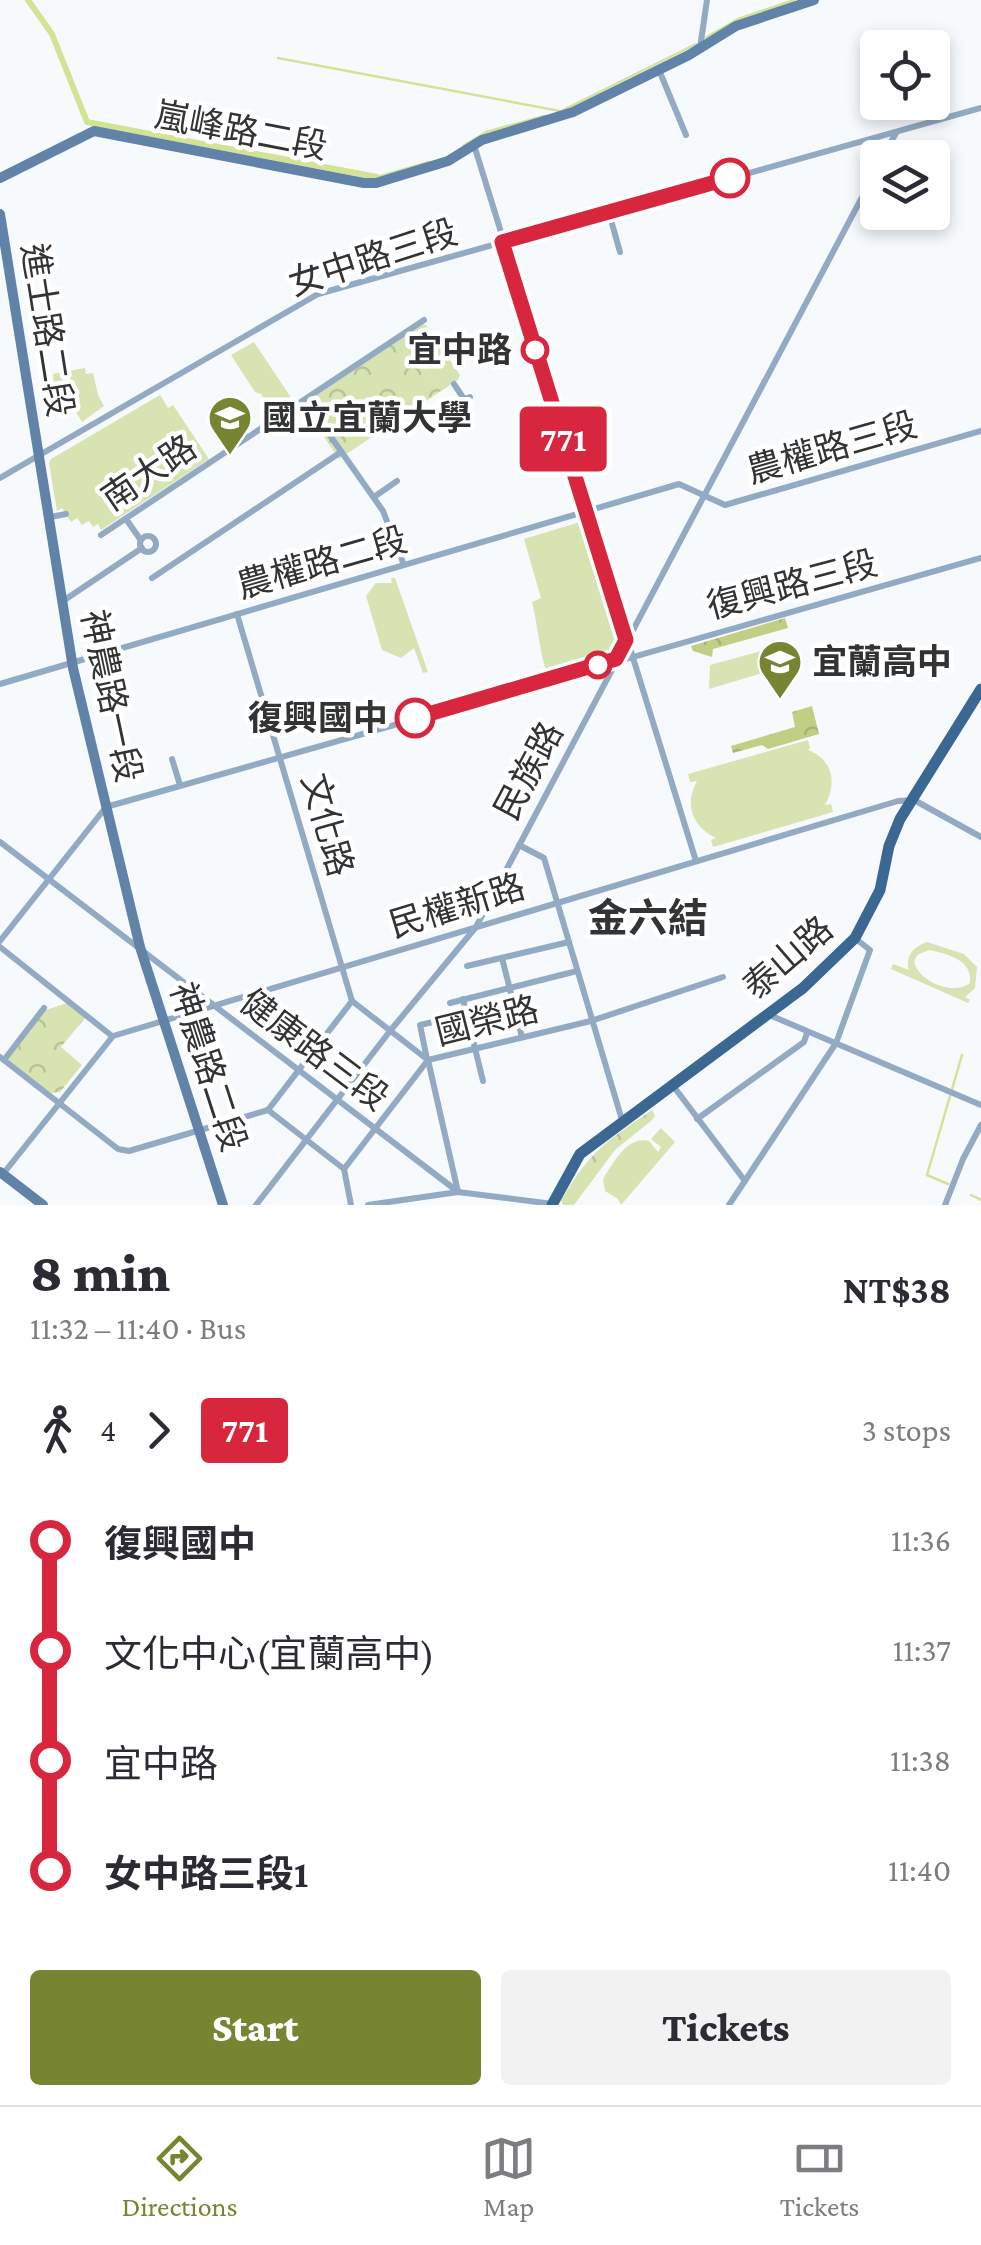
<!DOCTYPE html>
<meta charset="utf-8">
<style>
body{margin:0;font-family:"Crimson Pro","Noto Sans TC",serif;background:#f2f2f3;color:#2b2b33;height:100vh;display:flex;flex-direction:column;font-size:38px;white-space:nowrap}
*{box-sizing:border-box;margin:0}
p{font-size:32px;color:#7c7c81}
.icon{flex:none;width:55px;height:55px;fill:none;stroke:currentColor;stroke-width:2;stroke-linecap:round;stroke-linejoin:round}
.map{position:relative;height:1205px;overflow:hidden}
.side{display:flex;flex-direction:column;background:#fff;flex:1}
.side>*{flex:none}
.badge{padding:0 20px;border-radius:8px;font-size:35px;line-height:65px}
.fabs{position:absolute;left:860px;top:30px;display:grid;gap:20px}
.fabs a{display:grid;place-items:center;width:90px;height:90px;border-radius:10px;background:#fff;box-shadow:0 5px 15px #0003;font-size:50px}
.map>.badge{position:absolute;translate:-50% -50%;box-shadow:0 0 0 5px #fff}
.legs{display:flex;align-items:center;gap:15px;height:110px;padding:0 30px;font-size:32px}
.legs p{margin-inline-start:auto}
.head{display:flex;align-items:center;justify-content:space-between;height:170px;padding:0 30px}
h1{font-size:55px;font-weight:800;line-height:75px}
.primary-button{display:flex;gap:20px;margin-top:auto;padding:20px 30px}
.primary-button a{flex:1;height:115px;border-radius:10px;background:#778533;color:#fff;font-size:40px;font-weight:800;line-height:115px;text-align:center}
.primary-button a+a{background:#f2f2f3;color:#2b2b33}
ul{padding:0 30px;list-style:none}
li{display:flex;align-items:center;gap:35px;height:110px;font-size:38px}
li i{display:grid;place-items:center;width:15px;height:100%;margin:0 12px;background:currentColor}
li i::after{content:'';width:25px;height:25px;margin:-12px;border:8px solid;border-radius:50%;background:#fff}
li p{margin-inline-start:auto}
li:first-child i{background:linear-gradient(#0000 50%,currentColor 0)}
li:last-child i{background:linear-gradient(currentColor 50%,#0000 0)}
.tab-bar{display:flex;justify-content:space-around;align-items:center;height:140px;border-top:2px solid #e1e1e2;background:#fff;font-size:28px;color:#7c7c81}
.tab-bar a{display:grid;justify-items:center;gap:5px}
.tab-bar .current{color:#778533}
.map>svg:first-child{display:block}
.grass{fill:#d7e3b1;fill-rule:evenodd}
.forest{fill:url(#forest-crowns)}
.park{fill:url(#park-crowns)}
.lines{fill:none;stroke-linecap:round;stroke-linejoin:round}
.stream{stroke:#d3e396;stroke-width:2.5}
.canal{stroke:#d3e396;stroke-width:6}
.street{stroke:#92aac3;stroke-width:6}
.secondary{stroke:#6083a7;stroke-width:10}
.primary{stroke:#3b6793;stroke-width:11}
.line-1-casing{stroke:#fff;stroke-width:22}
.line-1{stroke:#d7263d;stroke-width:15}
.stop-1-dot{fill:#fff;stroke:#d7263d;stroke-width:5}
.labels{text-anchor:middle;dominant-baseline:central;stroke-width:9;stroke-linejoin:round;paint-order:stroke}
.street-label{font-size:35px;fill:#323334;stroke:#fff}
.stop-label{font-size:35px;font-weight:bold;fill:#323334;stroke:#fff;text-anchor:end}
.poi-label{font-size:35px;font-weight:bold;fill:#323334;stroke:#fff;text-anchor:start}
.quarter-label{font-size:40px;font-weight:bold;fill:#323334;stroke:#fff}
</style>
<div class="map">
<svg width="981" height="1205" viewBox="0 0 981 1205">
<defs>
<pattern id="forest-crowns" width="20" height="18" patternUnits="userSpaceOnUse" patternTransform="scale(2.5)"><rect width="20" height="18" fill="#c0cf83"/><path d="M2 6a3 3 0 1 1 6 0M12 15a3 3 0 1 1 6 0" fill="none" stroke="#a5b272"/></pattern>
<pattern id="park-crowns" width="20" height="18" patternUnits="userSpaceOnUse" patternTransform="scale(2.5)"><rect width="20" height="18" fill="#d7e3b1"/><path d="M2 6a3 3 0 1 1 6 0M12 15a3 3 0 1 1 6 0" fill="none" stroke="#b9c399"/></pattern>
</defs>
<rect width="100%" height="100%" fill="#f7fafd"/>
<!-- grass -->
<g class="grass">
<path d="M421,324L426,325L460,375L458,380L441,391L404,336Z"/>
<path d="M254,342L292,399L273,412L261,394L255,392L231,355Z"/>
<path d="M85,368L86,374L93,373L98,395L104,406L82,422L75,410L63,417L61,399H56L53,374Z"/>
<path d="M160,395L168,408L173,405L209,459L101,530L98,524L93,527L89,521L82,525L77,518L71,522L62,508L57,511L49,463L51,459Z"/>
<path d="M580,522L616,638L609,656L547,674C539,649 538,627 532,602L541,598L524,539Z"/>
<path d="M391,578H395L428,672L423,673L414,648L401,658L382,650L366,596L376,583H392Z"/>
<path d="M769,649L772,670L709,689L710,665Z"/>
<path d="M808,740L810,748L808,750C832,759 838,782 825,805L831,804L833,812L713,847L711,840L716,838C692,827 684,804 697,781L690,782L688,774Z"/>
<path d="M927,942L964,954L977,967L975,988L965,997L970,1000L968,1003L891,969L893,964L909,970C905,956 913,947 927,942ZM929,950C948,954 973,960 970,983C954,996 919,982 914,962L917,955Z"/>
<path d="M661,1128L675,1142L621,1205L618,1199L605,1191L603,1179C614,1162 627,1136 649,1141L658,1152L661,1147L651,1139Z"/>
</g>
<!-- forest -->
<g class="forest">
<path d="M785,618L788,628L713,649L712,657L693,651L691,646Z"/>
<path d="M812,706L819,734L768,749L762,745L733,753L731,746L795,727L792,712Z"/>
</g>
<!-- park -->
<g class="park">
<path d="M404,336L441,391L339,459L302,404Z"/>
<path d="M67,1003L85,1018L61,1047L82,1065L60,1092L51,1093L6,1060L43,1011Z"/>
<path d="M652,1110L655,1116L651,1121L615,1150L574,1205H563L561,1201C590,1151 605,1142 652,1110Z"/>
</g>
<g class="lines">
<!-- stream -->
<g class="stream">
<path d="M705,38L738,19L794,0"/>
<path d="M278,58L560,111"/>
<path d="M563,110L696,44"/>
<path d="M463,146L486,132L544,116"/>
<path d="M377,177L429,162"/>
<path d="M948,1184L927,1175L962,1055"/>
<path d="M971,1195L981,1200"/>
</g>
<!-- canal -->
<path class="canal" d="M28,0L52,34L87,122L377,177"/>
<!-- street -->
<g class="street">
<path d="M700,48L707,0"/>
<path d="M659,70L686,135"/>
<path d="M474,145L696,861"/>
<path d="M882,158L896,133"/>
<path d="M609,213L620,252"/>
<path d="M454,384L464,399L470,397"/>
<path d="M300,404L310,407L383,511L404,565"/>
<path d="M0,478L318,294L981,108"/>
<path d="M374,497L397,481"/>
<path d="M50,517L66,514"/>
<path d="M126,519L140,539"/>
<path d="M101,535L424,320"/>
<circle cx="148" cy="544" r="8"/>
<path d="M152,578L341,452"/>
<path d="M63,601L142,548"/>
<path d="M237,614L352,1001L428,1060L458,1192"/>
<path d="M0,684L679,484L725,505L981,431"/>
<path d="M172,759L180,785"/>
<path d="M0,842L457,1191"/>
<path d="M519,845L544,858L622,1120"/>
<path d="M0,941L106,807L981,558"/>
<path d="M0,947L112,1036"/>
<path d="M502,958L522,1037"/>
<path d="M467,966L569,942"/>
<path d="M463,999L483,1081"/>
<path d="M450,1003L577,971"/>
<path d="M767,1014L981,1105"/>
<path d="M0,1057L118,1149L129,1151L268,1110L352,1001"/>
<path d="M427,1059L420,1025L467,1014"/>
<path d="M4,1060L44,1008"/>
<path d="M674,1087L745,1181"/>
<path d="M268,1110L344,1169"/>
<path d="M697,1119L804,1042L807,1033"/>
<path d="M3,1174L113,1036L898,801L914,800L981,837"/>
<path d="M256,1205L390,1031L476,927L878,167"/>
<path d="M351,1205L344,1169L428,1060L591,1021L723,977"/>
<path d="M368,1205L458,1192L553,1204"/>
<path d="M729,1205L836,1043L870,950L856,939"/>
<path d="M945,1205L963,1159L981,1125"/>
</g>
<!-- secondary -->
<g class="secondary">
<path d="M0,178L94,131L364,183H376L448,161L482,140L573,112L689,55L736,26L814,0"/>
<path d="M0,214L73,668L140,947L223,1205"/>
<path d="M0,1172L43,1205"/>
</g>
<!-- primary -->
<path class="primary" d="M552,1205L580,1154L803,988L855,938L880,890L889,846L900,819L981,689"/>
</g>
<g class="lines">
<defs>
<path id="line-1" d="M415,718L616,659L626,640L502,242L730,178"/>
</defs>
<!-- line-1 casing -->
<use href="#line-1" class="line-1-casing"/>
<!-- line-1 -->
<use href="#line-1" class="line-1"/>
</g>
<!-- icons -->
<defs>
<symbol id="university-pin" viewBox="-11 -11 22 30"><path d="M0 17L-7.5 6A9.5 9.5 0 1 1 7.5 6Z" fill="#778533" stroke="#fff"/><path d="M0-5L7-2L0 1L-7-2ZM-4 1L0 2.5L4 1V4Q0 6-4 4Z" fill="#fff"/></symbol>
<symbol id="school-pin" viewBox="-11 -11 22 30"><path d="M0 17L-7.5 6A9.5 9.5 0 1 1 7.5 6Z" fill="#778533" stroke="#fff"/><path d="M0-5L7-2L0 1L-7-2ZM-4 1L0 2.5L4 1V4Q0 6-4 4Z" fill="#fff"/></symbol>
</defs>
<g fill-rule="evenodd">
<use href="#university-pin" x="205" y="393" width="50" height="68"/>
<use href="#school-pin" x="755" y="637" width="50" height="68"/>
</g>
<!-- markers -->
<g class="stop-1-dot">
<circle cx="730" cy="178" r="18"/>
<circle cx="535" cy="350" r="12"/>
<circle cx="598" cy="665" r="12"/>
<circle cx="415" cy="718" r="18"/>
</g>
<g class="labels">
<!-- street labels -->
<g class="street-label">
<text transform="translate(241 131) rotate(11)">嵐峰路二段</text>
<text transform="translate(373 258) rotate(-18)">女中路三段</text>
<text transform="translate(47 330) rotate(81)">進士路二段</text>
<text transform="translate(832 448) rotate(-16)">農權路三段</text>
<text transform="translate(149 473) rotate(-34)">南大路</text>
<text transform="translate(322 563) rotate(-16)">農權路二段</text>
<text transform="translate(792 585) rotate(-15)">復興路三段</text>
<text transform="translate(111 696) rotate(78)">神農路一段</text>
<text transform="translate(529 771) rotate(-62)">民族路</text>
<text transform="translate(327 825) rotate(74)">文化路</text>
<text transform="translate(457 906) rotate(-17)">民權新路</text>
<text transform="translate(788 958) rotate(-41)">泰山路</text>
<text transform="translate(487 1021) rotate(-14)">國榮路</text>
<text transform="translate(314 1050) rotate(37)">健康路三段</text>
<text transform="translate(208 1067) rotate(72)">神農路二段</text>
</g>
<!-- stop labels -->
<g class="stop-label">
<text x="512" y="350">宜中路</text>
<text x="388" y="718">復興國中</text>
</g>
<!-- poi labels -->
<g class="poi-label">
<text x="262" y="418">國立宜蘭大學</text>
<text x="812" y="662">宜蘭高中</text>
</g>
<!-- quarter labels -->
<g class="quarter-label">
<text x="648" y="918">金六結</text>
</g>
</g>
</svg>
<div class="fabs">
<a><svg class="icon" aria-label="locate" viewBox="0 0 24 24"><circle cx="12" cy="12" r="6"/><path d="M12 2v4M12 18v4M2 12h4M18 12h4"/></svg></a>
<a><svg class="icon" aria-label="layers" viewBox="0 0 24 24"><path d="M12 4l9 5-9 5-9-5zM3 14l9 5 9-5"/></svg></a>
</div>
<b class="badge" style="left:563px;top:439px;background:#d7263d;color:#fff">771</b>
</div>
<section class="side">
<div class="head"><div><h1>8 min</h1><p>11:32 – 11:40 · Bus</p></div><b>NT$38</b></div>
<div class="legs"><svg class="icon" aria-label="walk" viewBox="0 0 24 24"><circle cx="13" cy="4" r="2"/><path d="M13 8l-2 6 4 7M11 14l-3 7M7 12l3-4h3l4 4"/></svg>4<svg class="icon" aria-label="forward" viewBox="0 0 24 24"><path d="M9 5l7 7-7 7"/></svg><b class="badge" style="background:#d7263d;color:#fff">771</b><p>3 stops</p></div>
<ul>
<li><i style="color:#d7263d"></i><b>復興國中</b><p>11:36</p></li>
<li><i style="color:#d7263d"></i><span>文化中心(宜蘭高中)</span><p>11:37</p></li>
<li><i style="color:#d7263d"></i><span>宜中路</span><p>11:38</p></li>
<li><i style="color:#d7263d"></i><b>女中路三段1</b><p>11:40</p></li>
</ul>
<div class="primary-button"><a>Start</a><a>Tickets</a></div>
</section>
<nav class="tab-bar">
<a class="current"><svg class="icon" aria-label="directions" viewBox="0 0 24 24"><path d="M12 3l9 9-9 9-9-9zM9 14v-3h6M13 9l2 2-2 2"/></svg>Directions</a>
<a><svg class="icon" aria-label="map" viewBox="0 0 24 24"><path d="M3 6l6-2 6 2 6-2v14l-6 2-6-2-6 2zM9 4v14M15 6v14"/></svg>Map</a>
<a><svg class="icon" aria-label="tickets" viewBox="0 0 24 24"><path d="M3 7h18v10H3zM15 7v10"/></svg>Tickets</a>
</nav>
